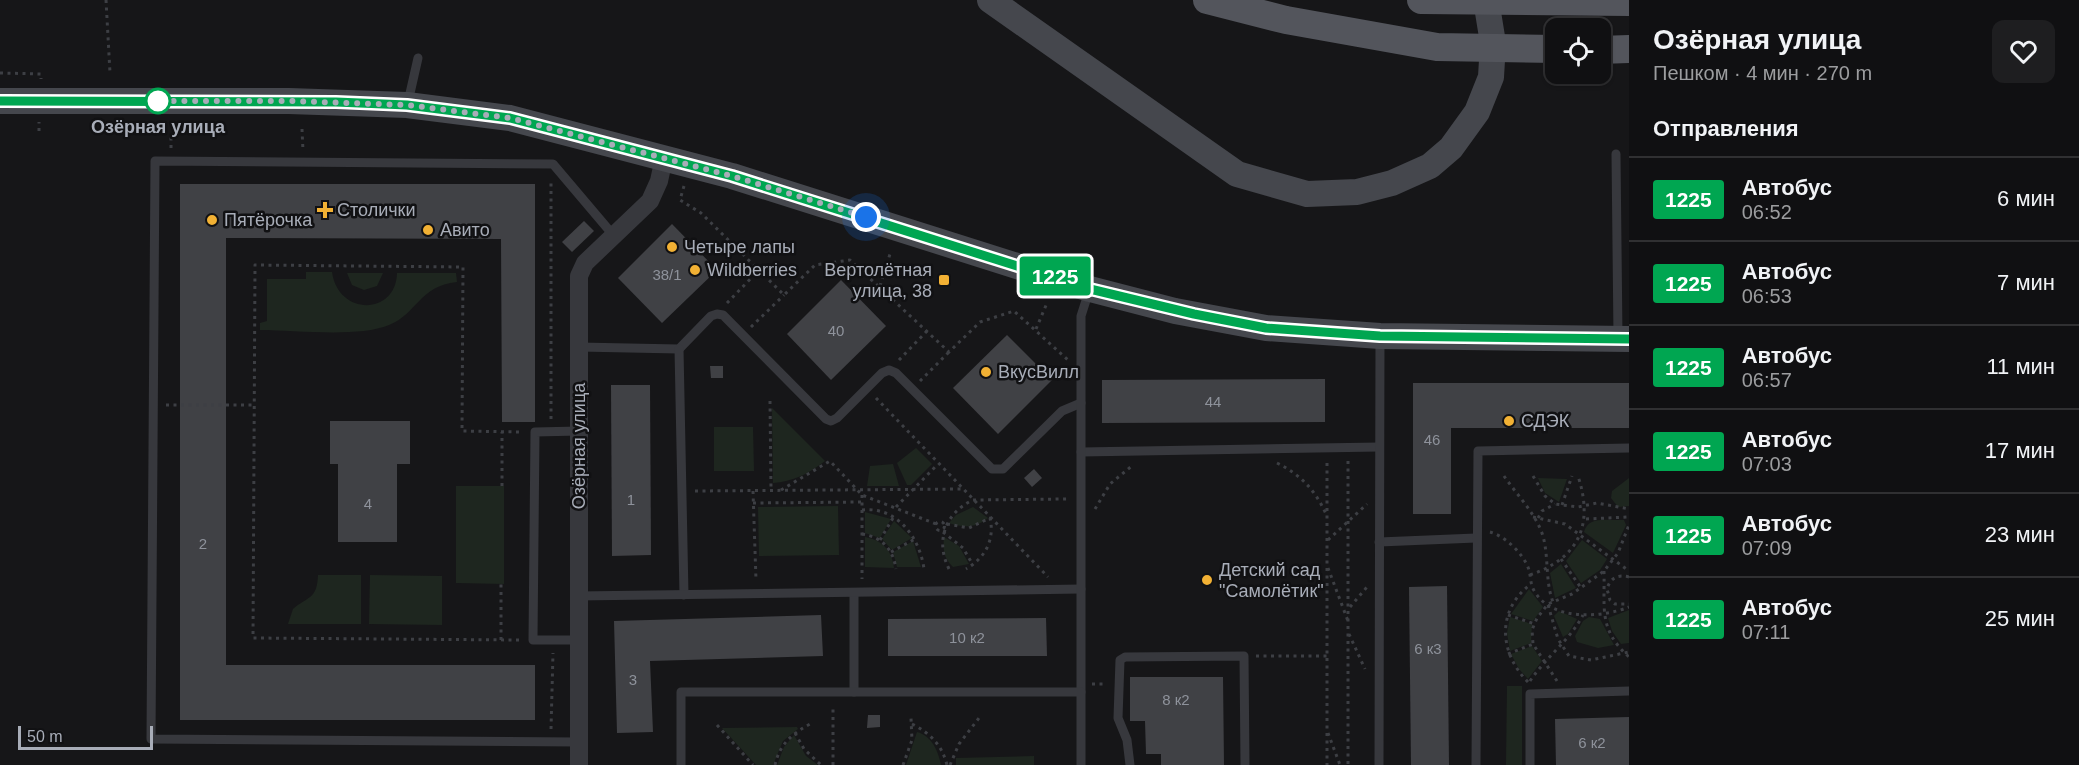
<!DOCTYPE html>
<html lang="ru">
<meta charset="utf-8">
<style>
body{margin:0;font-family:Helvetica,sans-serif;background:#1e1e20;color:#f1f3f6;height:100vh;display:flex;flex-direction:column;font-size:22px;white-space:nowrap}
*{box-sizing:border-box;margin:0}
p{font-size:20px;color:#9c9d9f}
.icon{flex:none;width:33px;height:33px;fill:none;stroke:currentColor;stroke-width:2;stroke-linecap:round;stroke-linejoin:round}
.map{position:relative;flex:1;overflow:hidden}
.drawer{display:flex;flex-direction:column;background:#101012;width:450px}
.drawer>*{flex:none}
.badge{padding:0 12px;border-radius:4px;font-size:21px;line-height:39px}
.buttons{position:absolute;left:1545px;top:18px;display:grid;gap:12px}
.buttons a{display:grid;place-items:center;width:66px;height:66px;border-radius:12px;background:#101012;box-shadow:0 2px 4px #0004,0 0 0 2px #303032;font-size:30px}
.scale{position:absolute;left:18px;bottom:15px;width:135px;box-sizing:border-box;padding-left:6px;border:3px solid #a8adb8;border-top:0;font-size:16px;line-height:21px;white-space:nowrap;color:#a8adb8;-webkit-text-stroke:4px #111113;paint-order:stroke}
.you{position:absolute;width:30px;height:30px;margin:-15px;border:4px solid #fff;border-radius:50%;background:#1a73e8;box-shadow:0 0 0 9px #1a73e833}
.map>.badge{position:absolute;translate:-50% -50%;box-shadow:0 0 0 3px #fff}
h2{padding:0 24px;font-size:22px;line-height:54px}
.round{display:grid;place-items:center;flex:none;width:63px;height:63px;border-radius:12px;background:#1e1e20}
.overview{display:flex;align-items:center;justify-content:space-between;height:102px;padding:0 24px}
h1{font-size:28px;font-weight:700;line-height:45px}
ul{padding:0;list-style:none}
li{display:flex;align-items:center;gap:18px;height:84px;padding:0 24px;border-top:2px solid #303032}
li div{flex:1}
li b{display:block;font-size:22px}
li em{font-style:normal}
li .badge{min-width:66px;font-weight:700;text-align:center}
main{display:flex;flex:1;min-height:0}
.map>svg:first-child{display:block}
.green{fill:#1e261f}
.building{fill:#404145}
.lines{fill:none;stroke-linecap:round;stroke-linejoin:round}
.path{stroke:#3d3f44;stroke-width:3;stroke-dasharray:3 4.5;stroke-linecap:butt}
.lane{stroke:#37383d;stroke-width:9}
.street{stroke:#37383d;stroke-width:18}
.secondary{stroke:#45474d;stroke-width:26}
.primary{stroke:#53555c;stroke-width:28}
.line-casing{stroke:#fff;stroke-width:14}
.line{stroke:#00a651;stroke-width:9}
.walk{stroke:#a8adb8;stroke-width:6;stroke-dasharray:0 10.8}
.stop-dot{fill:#fff;stroke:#00a651;stroke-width:3}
.poi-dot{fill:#f2b134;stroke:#111113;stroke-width:2}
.labels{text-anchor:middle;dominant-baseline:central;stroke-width:5;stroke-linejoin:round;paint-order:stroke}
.number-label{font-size:15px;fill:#8e929b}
.stop-label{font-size:18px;font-weight:bold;fill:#a8adb8;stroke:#111113}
.poi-label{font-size:18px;fill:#a8adb8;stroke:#111113;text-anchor:start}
.street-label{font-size:18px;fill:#a8adb8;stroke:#111113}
</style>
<main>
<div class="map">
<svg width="1629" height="765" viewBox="0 0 1629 765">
<rect width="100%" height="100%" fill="#161618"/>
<!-- green -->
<g class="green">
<path d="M306,272H332C338,316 396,316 397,273H456L457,282C419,286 417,314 389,325C358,338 295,330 260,330V323L267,321V279H306Z"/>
<path d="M347,273H383L377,286L364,290L352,285Z"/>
<path d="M772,408L825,461C810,473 792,482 773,483Z"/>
<path d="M714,427H753L754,471H714Z"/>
<path d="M916,448L932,464L911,485H907L897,463Z"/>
<path d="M893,464L899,486H867L870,466Z"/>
<path d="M1538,478L1567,479L1559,502L1545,493Z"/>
<path d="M1629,478V506L1618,507L1611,498L1612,491Z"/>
<path d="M456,486H504V584L456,583Z"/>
<path d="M838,506L839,555L759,556L758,507Z"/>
<path d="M973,507L988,518C976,528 964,528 949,523L956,515Z"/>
<path d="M865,512L891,519L880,538L865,533Z"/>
<path d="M1624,520L1626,525L1613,553L1584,532C1588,515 1609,521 1624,520Z"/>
<path d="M894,521L912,538L892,550L882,539Z"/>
<path d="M865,537C882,540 892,550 894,568L865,567Z"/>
<path d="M944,537L959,546L969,564L953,567C943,558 943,548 944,537Z"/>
<path d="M1582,540L1607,559L1600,570L1581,583L1566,561Z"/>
<path d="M913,541L921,567H897L893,552Z"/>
<path d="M1561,564L1576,588L1555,598L1550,573Z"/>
<path d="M318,575H361V624H288L293,609C308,596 317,600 318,575Z"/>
<path d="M370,575L442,576V625L369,624Z"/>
<path d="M1529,589L1543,607L1533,621L1511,614Z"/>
<path d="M1629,610V643L1621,644L1612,631L1608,618Z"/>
<path d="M1559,611L1577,619L1568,634L1563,637L1554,616Z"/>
<path d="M1510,617L1532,624L1531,643L1510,651L1507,633Z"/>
<path d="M1589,617L1600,619L1614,645L1598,648L1577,642L1575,636L1583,621Z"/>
<path d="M1532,646L1542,661L1528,679L1519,669L1511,654Z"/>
<path d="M1507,686H1522V765H1506Z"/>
<path d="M797,727L798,729L783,741L773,765H756L722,728Z"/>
<path d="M917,732C932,736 938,751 941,765H906Z"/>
<path d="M794,735L806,756L818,765H777L784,747Z"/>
<path d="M1034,756V765H956V758Z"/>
</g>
<!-- building -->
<g class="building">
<path d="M180,184H535V422H502L501,239L226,238V665H535V720H180Z"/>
<path d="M584,221L594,231L572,252L562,242Z"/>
<path d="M672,224L717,270L662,323L618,278Z"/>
<path d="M841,280L886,326L831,380L787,334Z"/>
<path d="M1007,335L1052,380L998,434L953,388Z"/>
<path d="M710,366H723V378H711Z"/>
<path d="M1325,379V422L1102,423V380Z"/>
<path d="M1413,383H1629V428H1451V514H1413Z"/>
<path d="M611,385H650L651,555L612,556Z"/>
<path d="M330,421H410V464H397V542H338V464H330Z"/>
<path d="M1034,469L1042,478L1032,487L1024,478Z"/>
<path d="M1447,586L1449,765H1411L1409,587Z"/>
<path d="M821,615L823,656L650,661L653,732L617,733L614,621Z"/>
<path d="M1046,618L1047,656H888V619Z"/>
<path d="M1130,677H1223L1224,765H1161V754H1146L1145,721H1130Z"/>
<path d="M868,715H880V727L867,728Z"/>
<path d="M1629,717V765H1556L1555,719Z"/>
</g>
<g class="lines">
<!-- path -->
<g class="path">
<path d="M106,0L110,73"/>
<path d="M0,73L41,74V79"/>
<path d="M302,129L303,151"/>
<path d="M39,131V122"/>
<path d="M171,148V136"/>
<path d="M684,186L680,200L701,213L784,295L815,265L850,260L949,352L980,322L1014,311L1069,361"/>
<path d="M880,286L890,254"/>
<path d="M727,303L759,270"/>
<path d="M751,327L784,295"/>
<path d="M1036,329L1047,303"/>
<path d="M899,360L927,331"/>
<path d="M920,381L949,352"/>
<path d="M876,398L1048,577"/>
<path d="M770,401L771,490"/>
<path d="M166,405H255"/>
<path d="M551,419V183"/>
<path d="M1348,461V765"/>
<path d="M1277,463C1301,475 1315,490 1326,514"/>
<path d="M1327,463V765"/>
<path d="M1504,476C1517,495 1536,514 1543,536C1549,558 1545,581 1553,602"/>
<path d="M1533,476L1545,496L1555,504L1578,507L1597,503L1629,509"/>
<path d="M502,486V432"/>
<path d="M781,490L830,461L862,495L936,524"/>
<path d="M695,491L963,489"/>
<path d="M753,491L756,580"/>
<path d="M862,495V579"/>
<path d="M753,503L862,502"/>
<path d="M1562,505L1572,476"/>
<path d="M896,507L938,464"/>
<path d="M1095,509L1110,484L1133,465"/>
<path d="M862,510C897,506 920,538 924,569"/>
<path d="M1533,517L1565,524L1629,571"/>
<path d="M1538,518L1542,511L1555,504"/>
<path d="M1586,519L1629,517"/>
<circle cx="940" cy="526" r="4.5"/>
<path d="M947,524L969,528L990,518C995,540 985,558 966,569"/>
<path d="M943,532L963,548L973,565"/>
<path d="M1490,532C1505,536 1524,554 1529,570C1531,577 1530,585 1535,592C1552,621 1602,618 1629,607"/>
<path d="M862,534C882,537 893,549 896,569"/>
<path d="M880,540L893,518"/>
<path d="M1328,540L1367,504"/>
<path d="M891,552L915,539"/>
<path d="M1561,559L1581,588"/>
<path d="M1328,568L1348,621"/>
<path d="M949,569C935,541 945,513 973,500L1067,499"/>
<path d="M1604,571C1605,608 1598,629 1629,657"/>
<path d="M1530,575C1579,558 1594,525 1578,476"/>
<path d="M1629,577C1618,574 1610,578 1607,589L1610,600L1615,604H1629"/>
<path d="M1548,605L1558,639L1569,656L1591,660L1629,652"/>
<path d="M1350,607L1367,587"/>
<path d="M1508,615L1535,624"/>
<path d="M1349,634L1365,669"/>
<path d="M501,640V584"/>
<path d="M519,640L253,638L255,265L463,267L462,431L522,432"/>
<path d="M1508,654L1533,644"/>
<path d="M1256,656H1327"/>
<path d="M1530,681C1546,657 1570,640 1583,615"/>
<path d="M1557,681L1533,644L1532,630L1537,618L1548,604L1572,594L1604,571L1618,553L1629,525"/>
<path d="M1528,682C1499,653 1496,610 1531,584"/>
<path d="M1092,684H1106"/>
<path d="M912,724C930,733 942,745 947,765"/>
<path d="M717,725L753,765"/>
<path d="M551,729L553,653"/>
<path d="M795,733L804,749L821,765"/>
<path d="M1328,733L1340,765"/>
<path d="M775,765C780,743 793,733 812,723"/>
<path d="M833,765V706"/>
<path d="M903,765L912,740L911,718"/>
<path d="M950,765L959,744L979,718"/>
</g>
<!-- lane -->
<g class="lane">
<path d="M408,102L418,58"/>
<path d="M1616,154L1618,337"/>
<path d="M579,347L679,349L711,316L717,314L723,315L826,419L831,421L837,418L882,373L889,370L896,373L992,469H1003L1062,411L1081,403"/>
<path d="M679,349L684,595"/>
<path d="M1081,452L1379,447"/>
<path d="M1379,542L1476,538"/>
<path d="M854,593V692"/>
<path d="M577,596L1081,589"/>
<path d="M577,640H533L535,432L579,431"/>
<path d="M1081,692V316L1089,291"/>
<path d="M578,742L151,739L155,161L553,164L614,236"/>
<path d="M681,765V692H1081V765"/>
<path d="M1130,765L1127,740L1118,718L1120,660L1125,657L1244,656L1245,765"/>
<path d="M1379,765L1380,338"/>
<path d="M1476,765L1478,451L1629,448"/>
<path d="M1530,765V694L1629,691"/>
</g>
<!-- street -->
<path class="street" d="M579,765V276L585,263L650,201L659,181L664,158"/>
<!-- secondary -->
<g class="secondary">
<path d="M990,0L1237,174L1307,194L1357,192L1392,183L1430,166L1451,148L1477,112L1491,77L1493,43L1486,0"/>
<path d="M0,101H289L407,105L510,118L732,176L1090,289L1175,311L1266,328L1380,336L1629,339"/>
</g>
<!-- primary -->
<g class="primary">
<path d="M1207,0L1286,20L1437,47L1556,49"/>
<path d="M1421,0L1629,2"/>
<path d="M1600,50L1629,49"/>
</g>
</g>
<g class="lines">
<defs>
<path id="line" d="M0,101L336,102L407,105L510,118L732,176L1090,289L1194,314L1266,328L1380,336L1629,339"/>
</defs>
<!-- line casing -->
<use href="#line" class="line-casing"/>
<!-- line -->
<use href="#line" class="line"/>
<!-- walk -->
<path class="walk" d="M158,101H155H289L407,105L510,118L732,176L866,217"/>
</g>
<!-- markers -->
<circle class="stop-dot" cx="158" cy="101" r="12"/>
<g class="poi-dot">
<path d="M322 201h6v6h6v6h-6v6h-6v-6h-6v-6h6z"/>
<circle cx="212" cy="220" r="6"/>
<circle cx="428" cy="230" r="6"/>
<circle cx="672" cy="247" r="6"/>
<circle cx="695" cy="270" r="6"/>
<rect x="938" y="274" width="12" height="12" rx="3"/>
<circle cx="986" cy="372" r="6"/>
<circle cx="1509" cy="421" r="6"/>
<circle cx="1207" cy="580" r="6"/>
</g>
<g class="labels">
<!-- number labels -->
<g class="number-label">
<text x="667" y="274">38/1</text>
<text x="836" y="330">40</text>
<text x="1213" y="401">44</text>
<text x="1432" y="439">46</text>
<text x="631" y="499">1</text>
<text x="368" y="503">4</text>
<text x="203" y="543">2</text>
<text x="967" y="637">10 к2</text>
<text x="1428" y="648">6 к3</text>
<text x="633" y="679">3</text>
<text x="1176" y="699">8 к2</text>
<text x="1592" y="742">6 к2</text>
</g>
<!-- stop labels -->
<g class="stop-label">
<text x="158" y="127">Озёрная улица</text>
</g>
<!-- poi labels -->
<g class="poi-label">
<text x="337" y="210">Столички</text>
<text x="224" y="220">Пятёрочка</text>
<text x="440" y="230">Авито</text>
<text x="684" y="247">Четыре лапы</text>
<text x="707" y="270">Wildberries</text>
<text x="932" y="270" text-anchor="end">Вертолётная<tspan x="932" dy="21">улица, 38</tspan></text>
<text x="998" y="372">ВкусВилл</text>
<text x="1521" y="421">СДЭК</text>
<text x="1219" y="570">Детский сад<tspan x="1219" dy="21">"Самолётик"</tspan></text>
</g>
<!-- street labels -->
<g class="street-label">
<text transform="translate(579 446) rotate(-90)">Озёрная улица</text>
</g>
</g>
</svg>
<div class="buttons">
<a><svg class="icon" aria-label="locate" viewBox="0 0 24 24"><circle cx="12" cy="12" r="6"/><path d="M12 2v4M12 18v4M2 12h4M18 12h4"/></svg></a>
</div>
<div class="scale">50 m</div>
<div class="you" style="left:866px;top:217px"></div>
<b class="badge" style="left:1055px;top:276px;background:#00a651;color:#fff">1225</b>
</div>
<section class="drawer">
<div class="overview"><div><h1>Озёрная улица</h1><p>Пешком · 4 мин · 270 m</p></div><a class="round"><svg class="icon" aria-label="heart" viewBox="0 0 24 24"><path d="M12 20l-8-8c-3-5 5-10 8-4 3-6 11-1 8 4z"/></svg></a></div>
<h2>Отправления</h2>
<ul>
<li><span class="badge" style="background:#00a651;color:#fff">1225</span><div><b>Автобус</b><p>06:52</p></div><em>6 мин</em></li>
<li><span class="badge" style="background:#00a651;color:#fff">1225</span><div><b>Автобус</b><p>06:53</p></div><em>7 мин</em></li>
<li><span class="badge" style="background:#00a651;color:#fff">1225</span><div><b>Автобус</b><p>06:57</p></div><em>11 мин</em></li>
<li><span class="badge" style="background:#00a651;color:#fff">1225</span><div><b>Автобус</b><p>07:03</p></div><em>17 мин</em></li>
<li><span class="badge" style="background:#00a651;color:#fff">1225</span><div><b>Автобус</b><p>07:09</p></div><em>23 мин</em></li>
<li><span class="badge" style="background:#00a651;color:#fff">1225</span><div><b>Автобус</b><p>07:11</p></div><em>25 мин</em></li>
</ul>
</section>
</main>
